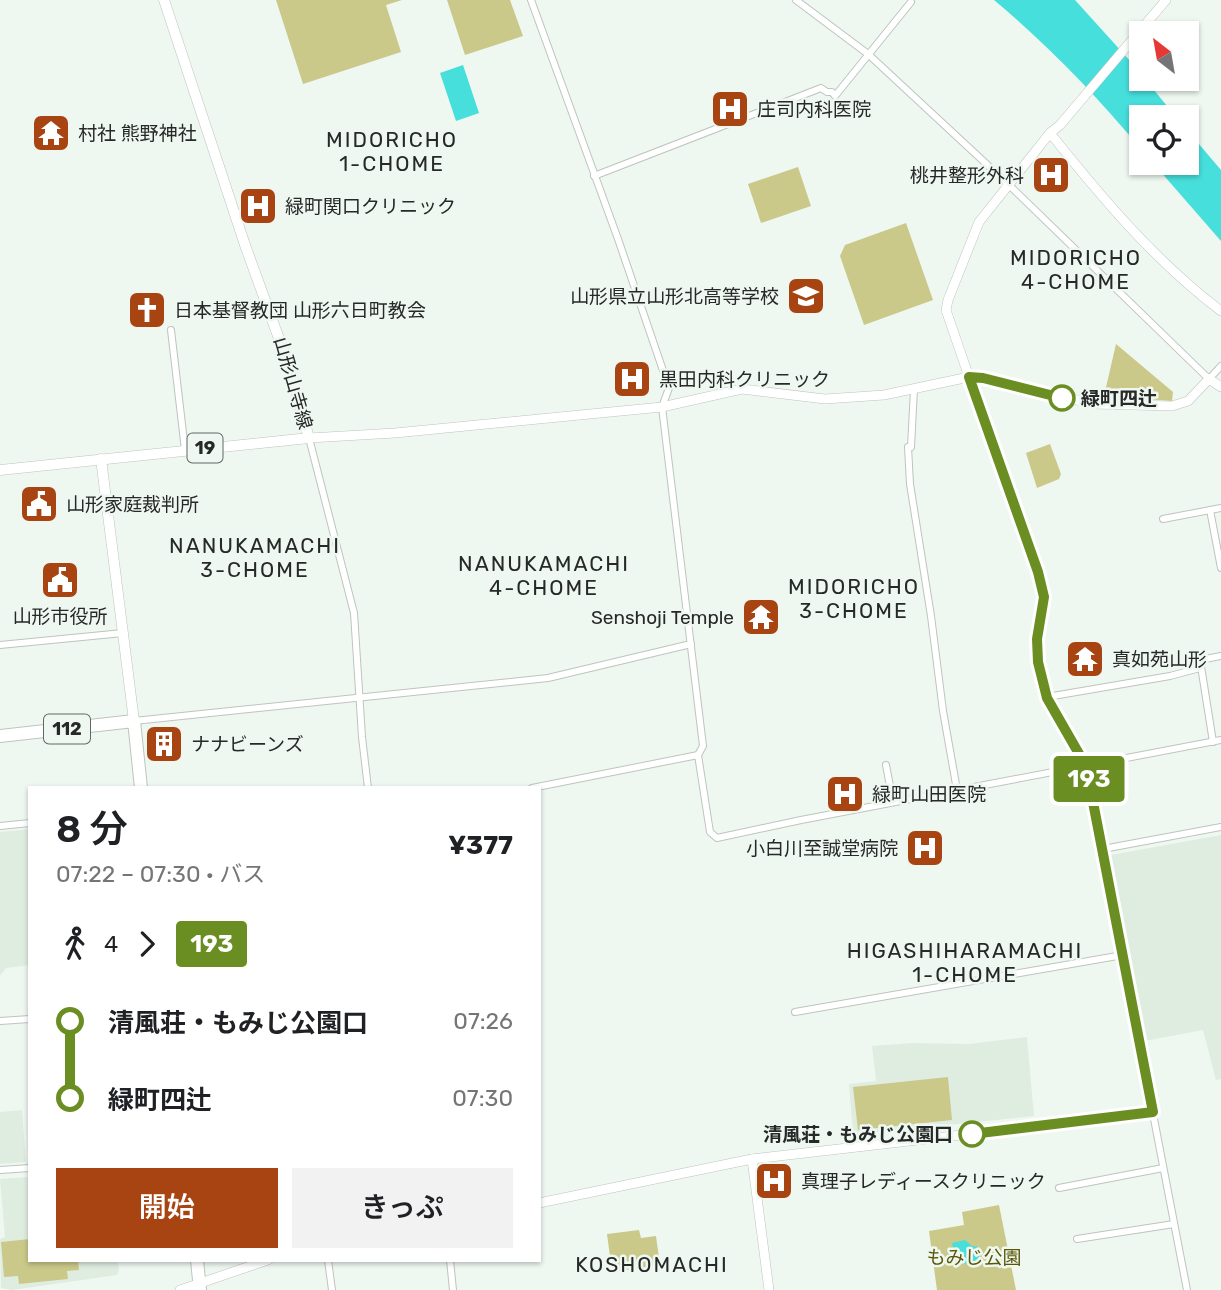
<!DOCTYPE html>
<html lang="ja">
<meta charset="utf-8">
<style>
body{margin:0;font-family:Rubik,"Noto Sans JP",sans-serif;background:#f2f2f2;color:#202124;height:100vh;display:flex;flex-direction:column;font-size:26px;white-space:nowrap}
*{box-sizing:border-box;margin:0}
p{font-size:23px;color:#757577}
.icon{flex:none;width:38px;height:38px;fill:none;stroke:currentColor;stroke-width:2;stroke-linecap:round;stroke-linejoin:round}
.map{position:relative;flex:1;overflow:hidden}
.drawer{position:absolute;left:28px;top:786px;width:513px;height:476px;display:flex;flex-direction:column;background:#fff;border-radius:0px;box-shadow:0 2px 5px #0004}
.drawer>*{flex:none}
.badge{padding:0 14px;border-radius:5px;font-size:24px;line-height:46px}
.needle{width:46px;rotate:329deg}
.buttons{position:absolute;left:1129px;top:21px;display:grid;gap:14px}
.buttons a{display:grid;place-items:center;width:70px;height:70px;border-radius:0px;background:#fff;box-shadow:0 2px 5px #0004;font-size:35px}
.map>.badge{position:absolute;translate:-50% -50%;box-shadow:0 0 0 4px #fff}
.legs{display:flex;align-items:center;gap:10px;height:77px;padding:0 28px;font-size:23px}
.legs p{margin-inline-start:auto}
.headline{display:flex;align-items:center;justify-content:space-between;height:119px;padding:0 28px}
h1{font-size:38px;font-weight:600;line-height:52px}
.action{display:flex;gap:14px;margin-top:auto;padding:14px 28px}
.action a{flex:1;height:80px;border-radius:0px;background:#a84411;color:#fff;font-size:28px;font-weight:600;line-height:80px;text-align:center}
.action a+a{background:#f2f2f2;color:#202124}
ul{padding:0 28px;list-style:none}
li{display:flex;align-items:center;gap:24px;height:77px;font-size:26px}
li i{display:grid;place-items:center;width:10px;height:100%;margin:0 9px;background:currentColor}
li i::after{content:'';width:18px;height:18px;margin:-9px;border:5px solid;border-radius:50%;background:#fff}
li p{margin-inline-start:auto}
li:first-child i{background:linear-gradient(#0000 50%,currentColor 0)}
li:last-child i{background:linear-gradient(currentColor 50%,#0000 0)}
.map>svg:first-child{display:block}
.built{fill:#dfede1}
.green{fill:#cac98a}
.water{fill:#46dfdc}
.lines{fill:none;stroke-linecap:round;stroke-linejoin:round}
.street-casing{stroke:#bdc5be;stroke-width:8}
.secondary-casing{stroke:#bdc5be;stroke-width:10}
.primary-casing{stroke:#bdc5be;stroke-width:11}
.highway-casing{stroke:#bdc5be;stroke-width:14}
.street{stroke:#fff;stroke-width:6}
.secondary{stroke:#fff;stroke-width:9}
.primary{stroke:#fff;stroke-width:10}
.highway{stroke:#fff;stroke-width:12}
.line-1-casing{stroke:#fff;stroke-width:16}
.line-1{stroke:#6b8e23;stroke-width:10}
.stop-1-dot{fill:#fff;stroke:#6b8e23;stroke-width:3.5}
.labels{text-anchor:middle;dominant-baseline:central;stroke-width:5;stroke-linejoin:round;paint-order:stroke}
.shield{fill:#eff7f1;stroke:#626764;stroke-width:2}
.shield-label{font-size:18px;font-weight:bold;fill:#262927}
.poi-label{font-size:19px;fill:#262927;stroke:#eff7f1;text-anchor:start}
.street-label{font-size:19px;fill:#262927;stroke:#eff7f1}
.stop-label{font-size:19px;font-weight:bold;fill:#262927;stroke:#eff7f1;text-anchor:start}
.park-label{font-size:19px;fill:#5a5706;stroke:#eff7f1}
.neighbourhood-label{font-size:21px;letter-spacing:2px;fill:#262927;stroke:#eff7f1}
</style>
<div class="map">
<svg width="1221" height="1290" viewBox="0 0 1221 1290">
<rect width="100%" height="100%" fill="#eff7f1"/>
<!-- built -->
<g class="built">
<path d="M30,829V965L6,968L0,976V832Z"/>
<path d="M1221,835V1079L1216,1080L1203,1030L1145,1041L1111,855Z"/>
<path d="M1027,1037L1034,1116L853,1135L849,1084L876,1081L872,1046L912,1043L969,1044Z"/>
<path d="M22,1110L26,1162L0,1164V1112Z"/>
<path d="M30,1177V1260H117L119,1270L117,1275L12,1290L1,1288L0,1239L5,1237L0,1179Z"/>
</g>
<!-- green -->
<g class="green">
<path d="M276,0H402L386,5L401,52L303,84Z"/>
<path d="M447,0H510L523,36L465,55Z"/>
<path d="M798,167L811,206L761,223L748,184Z"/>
<path d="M906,223L933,300L864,325L840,256L845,245Z"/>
<path d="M1116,344L1173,392L1172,401L1104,396Z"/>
<path d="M1050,444L1061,474L1059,479L1037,488L1026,453Z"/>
<path d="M948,1077L952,1120L858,1130L853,1087Z"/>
<path d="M999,1205L1016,1290H937L929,1231L964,1225L962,1212Z"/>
<path d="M639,1230L641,1238L656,1236L660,1265L612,1272L607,1234Z"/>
<path d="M30,1239V1260H78L79,1270L67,1271L68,1279L19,1284L18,1276L4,1277L1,1242Z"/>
</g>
<!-- water -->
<g class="water">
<path d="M994,0H1075L1141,73V79H1145L1176,117H1141V149C1096,95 1048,45 994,0Z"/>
<path d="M463,65L479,113L456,121L440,73Z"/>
<path d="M1187,130L1221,170V241L1153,163H1186Z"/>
<path d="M965,1240L972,1246L979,1247V1258L972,1263L955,1265L947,1253L953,1249L952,1243Z"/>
</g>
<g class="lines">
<defs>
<g id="street">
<path d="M531,0L618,239L669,388L662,407L703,746L698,755"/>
<path d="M796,0L868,54L1008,184L1209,379L1221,366"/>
<path d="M594,176L821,88L827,92H832L835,96L911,2"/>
<path d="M171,330L185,450"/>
<path d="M969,377L1038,572L1044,597L1037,639L1038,662L1047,697L1086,766L1187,1290"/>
<path d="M309,438L354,613L362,737L368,788"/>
<path d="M908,447L910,484L931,616L943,711L957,790"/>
<path d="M911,447L914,389"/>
<path d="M1210,510L1221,568"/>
<path d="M1163,519L1221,508"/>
<path d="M0,645L123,633"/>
<path d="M1047,697L1170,676L1200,668"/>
<path d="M134,721L548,678L691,644"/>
<path d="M1213,742L1200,660L1221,656"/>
<path d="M886,765L893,802"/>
<path d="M532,788L698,755L710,832L717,838L801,820L1221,740"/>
<path d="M0,826L30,823"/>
<path d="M1103,849L1221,827"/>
<path d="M795,1012L1123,955"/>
<path d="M0,1021L30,1019"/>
<path d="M0,1170L30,1168"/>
<path d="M1059,1188L1163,1168"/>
<path d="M1077,1239L1174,1224"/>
<path d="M328,1260L332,1290"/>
<path d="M450,1260L453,1290"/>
</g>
<g id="secondary">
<path d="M1050,133C1102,198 1155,261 1221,311"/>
<path d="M969,377L946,310L948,300L979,222L1050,133L1060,125L1166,0"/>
<path d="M309,438L395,433L662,407L742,389L825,399L884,395L969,377L983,378L1094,404L1172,406L1188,401L1209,379L1221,387"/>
<path d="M752,1159L769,1290"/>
<path d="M539,1203L752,1159L1153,1113"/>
<path d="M180,1290L268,1260"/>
</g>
<g id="primary">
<path d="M101,459L134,721"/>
<path d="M0,470L309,438L290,369L245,245L164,0"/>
</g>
<g id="highway">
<path d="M0,736L134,721L141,788"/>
<path d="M197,1260L200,1290"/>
</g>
</defs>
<!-- street casing -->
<use href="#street" class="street-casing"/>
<!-- secondary casing -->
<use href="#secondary" class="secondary-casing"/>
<!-- primary casing -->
<use href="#primary" class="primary-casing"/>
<!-- highway casing -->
<use href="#highway" class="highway-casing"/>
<!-- street -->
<use href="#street" class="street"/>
<!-- secondary -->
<use href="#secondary" class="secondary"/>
<!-- primary -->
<use href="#primary" class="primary"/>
<!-- highway -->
<use href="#highway" class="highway"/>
</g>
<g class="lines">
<defs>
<path id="line-1" d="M972,1134L1153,1112L1086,766L1047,698L1038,662L1037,639L1044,597L1038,572L969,377L983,378L1062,398"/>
</defs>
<!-- line-1 casing -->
<use href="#line-1" class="line-1-casing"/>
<!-- line-1 -->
<use href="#line-1" class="line-1"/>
</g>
<!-- icons -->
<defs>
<symbol id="hospital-square" viewBox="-11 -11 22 22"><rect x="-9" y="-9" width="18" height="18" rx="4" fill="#a84411" stroke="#eff7f1"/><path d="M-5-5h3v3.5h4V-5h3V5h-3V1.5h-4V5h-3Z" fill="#fff"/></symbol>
<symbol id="temple-square" viewBox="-11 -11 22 22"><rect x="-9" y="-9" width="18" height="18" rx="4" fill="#a84411" stroke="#eff7f1"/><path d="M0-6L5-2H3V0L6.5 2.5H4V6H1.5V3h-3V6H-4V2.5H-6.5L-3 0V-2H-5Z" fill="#fff"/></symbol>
<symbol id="school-square" viewBox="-11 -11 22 22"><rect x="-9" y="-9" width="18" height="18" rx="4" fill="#a84411" stroke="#eff7f1"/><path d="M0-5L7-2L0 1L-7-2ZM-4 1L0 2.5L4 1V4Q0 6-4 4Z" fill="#fff"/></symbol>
<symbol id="church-square" viewBox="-11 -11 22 22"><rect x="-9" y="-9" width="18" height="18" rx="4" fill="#a84411" stroke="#eff7f1"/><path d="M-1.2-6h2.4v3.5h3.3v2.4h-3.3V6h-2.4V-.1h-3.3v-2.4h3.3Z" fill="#fff"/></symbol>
<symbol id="civic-square" viewBox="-11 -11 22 22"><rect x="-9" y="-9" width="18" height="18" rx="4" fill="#a84411" stroke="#eff7f1"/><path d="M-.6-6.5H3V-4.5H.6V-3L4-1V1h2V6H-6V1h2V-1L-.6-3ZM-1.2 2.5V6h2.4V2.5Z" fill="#fff"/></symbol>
<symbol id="building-square" viewBox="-11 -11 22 22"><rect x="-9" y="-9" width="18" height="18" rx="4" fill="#a84411" stroke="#eff7f1"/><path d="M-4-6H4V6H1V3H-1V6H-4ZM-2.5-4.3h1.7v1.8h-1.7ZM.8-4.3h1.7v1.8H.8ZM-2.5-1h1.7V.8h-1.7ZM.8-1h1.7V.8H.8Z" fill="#fff"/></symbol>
</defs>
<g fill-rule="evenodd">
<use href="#hospital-square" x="708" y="87" width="44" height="44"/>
<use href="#temple-square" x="29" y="111" width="44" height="44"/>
<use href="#hospital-square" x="1029" y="153" width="44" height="44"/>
<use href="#hospital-square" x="236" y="184" width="44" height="44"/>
<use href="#school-square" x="784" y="274" width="44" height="44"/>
<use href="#church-square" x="125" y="288" width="44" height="44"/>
<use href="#hospital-square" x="610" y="357" width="44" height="44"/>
<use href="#civic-square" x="17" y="482" width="44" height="44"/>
<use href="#civic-square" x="38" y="558" width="44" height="44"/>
<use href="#temple-square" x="739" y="595" width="44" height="44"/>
<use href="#temple-square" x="1063" y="637" width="44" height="44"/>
<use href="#building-square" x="142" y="722" width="44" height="44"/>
<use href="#hospital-square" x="823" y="772" width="44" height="44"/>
<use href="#hospital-square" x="903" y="826" width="44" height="44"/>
<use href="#hospital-square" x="752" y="1159" width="44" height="44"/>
</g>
<!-- markers -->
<g class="stop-1-dot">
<circle cx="1062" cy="398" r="12"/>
<circle cx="972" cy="1134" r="12"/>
</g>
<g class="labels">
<!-- shield labels -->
<g class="shield">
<rect x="187.5" y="433.5" width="35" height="29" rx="5"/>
<rect x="44" y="714.5" width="46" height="29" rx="5"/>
</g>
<g class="shield-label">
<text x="205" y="448">19</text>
<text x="67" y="729">112</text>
</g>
<!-- poi labels -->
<g class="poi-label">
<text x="757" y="109">庄司内科医院</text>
<text x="78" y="133">村社 熊野神社</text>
<text x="1024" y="175" text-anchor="end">桃井整形外科</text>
<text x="285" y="206">緑町関口クリニック</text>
<text x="779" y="296" text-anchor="end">山形県立山形北高等学校</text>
<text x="174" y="310">日本基督教団 山形六日町教会</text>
<text x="659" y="379">黒田内科クリニック</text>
<text x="66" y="504">山形家庭裁判所</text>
<text x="60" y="616" text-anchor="middle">山形市役所</text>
<text x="734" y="617" text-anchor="end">Senshoji Temple</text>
<text x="1112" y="659">真如苑山形</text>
<text x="191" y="744">ナナビーンズ</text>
<text x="872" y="794">緑町山田医院</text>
<text x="898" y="848" text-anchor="end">小白川至誠堂病院</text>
<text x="801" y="1181">真理子レディースクリニック</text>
</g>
<!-- street labels -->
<g class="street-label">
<text transform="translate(293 383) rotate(74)">山形山寺線</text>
</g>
<!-- stop labels -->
<g class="stop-label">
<text x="1081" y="398">緑町四辻</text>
<text x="953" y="1134" text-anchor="end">清風荘・もみじ公園口</text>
</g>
<!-- park labels -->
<g class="park-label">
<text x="974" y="1257">もみじ公園</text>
</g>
<!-- neighbourhood labels -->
<g class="neighbourhood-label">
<text x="392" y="139">MIDORICHO<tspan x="392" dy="24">1-CHOME</tspan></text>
<text x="1076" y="257">MIDORICHO<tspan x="1076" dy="24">4-CHOME</tspan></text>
<text x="255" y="545">NANUKAMACHI<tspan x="255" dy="24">3-CHOME</tspan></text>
<text x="544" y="563">NANUKAMACHI<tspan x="544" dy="24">4-CHOME</tspan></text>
<text x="854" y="586">MIDORICHO<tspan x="854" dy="24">3-CHOME</tspan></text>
<text x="965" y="950">HIGASHIHARAMACHI<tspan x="965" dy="24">1-CHOME</tspan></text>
<text x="652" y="1264">KOSHOMACHI</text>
</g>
</g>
</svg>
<div class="buttons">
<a><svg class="needle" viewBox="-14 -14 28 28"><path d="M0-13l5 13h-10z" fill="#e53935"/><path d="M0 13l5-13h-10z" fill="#757577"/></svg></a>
<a><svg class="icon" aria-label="locate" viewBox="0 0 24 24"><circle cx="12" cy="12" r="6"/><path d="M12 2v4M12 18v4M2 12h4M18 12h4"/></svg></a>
</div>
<b class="badge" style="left:1089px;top:779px;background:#6b8e23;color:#fff">193</b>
<section class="drawer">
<div class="headline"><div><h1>8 分</h1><p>07:22 – 07:30 · バス</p></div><b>¥377</b></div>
<div class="legs"><svg class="icon" aria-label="walk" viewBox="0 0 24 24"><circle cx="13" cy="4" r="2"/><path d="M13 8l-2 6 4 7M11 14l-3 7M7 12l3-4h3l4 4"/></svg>4<svg class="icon" aria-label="forward" viewBox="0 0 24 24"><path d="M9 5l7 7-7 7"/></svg><b class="badge" style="background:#6b8e23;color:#fff">193</b></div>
<ul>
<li><i style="color:#6b8e23"></i><b>清風荘・もみじ公園口</b><p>07:26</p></li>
<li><i style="color:#6b8e23"></i><b>緑町四辻</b><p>07:30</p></li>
</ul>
<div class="action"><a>開始</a><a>きっぷ</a></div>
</section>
</div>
